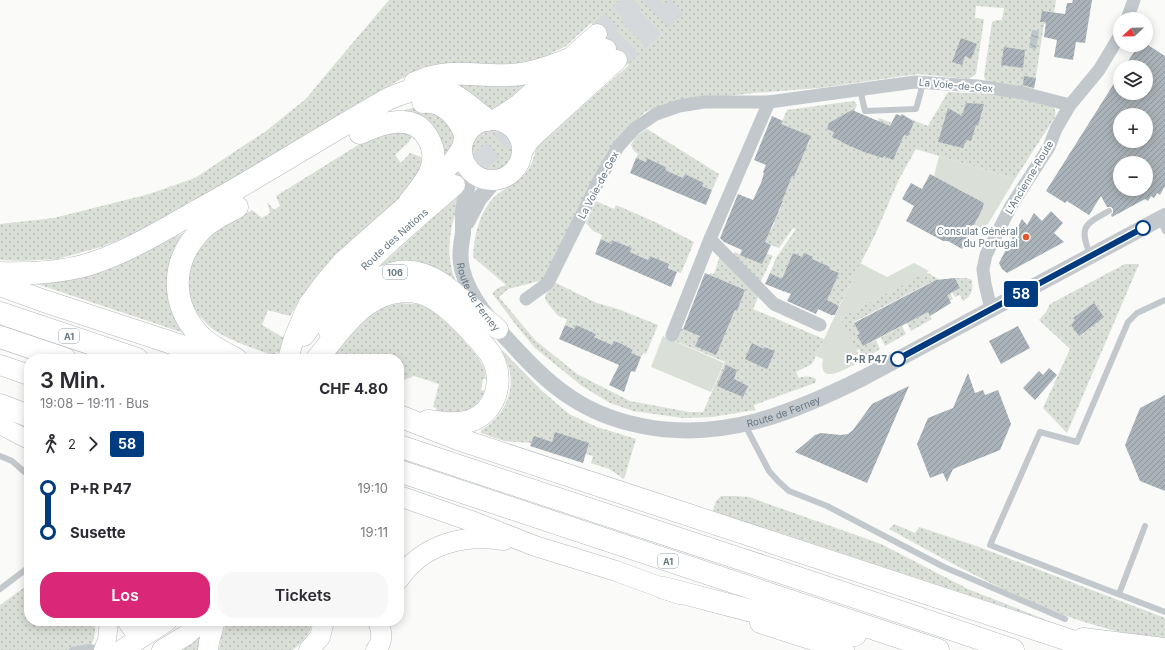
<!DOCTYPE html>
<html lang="de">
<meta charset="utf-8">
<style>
body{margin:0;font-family:Inter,sans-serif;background:#f7f7f7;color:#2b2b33;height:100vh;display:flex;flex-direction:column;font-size:15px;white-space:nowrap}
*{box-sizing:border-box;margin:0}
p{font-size:13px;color:#7c7c81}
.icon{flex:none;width:22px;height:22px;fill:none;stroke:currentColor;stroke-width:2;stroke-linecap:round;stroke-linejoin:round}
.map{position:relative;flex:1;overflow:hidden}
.drawer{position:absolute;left:24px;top:354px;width:380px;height:272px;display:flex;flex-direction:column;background:#fff;border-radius:16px;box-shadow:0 2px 10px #0003}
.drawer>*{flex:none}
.badge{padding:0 8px;border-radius:3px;font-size:14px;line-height:26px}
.needle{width:26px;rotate:248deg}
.controls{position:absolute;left:1113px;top:12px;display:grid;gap:8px}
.controls a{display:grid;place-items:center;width:40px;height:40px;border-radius:50%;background:#fff;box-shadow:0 2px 10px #0003;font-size:20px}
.map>.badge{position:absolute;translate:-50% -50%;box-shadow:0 0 0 2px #fff}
.legs{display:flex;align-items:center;gap:6px;height:44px;padding:0 16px;font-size:13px}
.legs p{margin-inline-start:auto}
.overview{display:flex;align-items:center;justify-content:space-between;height:68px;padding:0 16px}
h1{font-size:22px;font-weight:600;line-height:30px}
.action{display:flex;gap:8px;margin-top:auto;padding:8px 16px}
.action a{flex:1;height:46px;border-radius:16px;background:#db2777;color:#fff;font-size:16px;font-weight:600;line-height:46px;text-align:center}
.action a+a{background:#f7f7f7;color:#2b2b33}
ul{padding:0 16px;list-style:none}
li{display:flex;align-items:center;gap:14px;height:44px;font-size:15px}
li i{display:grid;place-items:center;width:6px;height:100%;margin:0 5px;background:currentColor}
li i::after{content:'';width:10px;height:10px;margin:-5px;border:3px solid;border-radius:50%;background:#fff}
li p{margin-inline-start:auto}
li:first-child i{background:linear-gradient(#0000 50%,currentColor 0)}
li:last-child i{background:linear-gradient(currentColor 50%,#0000 0)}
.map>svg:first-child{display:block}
.grass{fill:url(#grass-dots)}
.park{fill:#dadfd7}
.water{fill:url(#water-waves)}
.building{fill:url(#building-hatch);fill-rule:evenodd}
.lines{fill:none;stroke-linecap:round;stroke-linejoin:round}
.primary-tunnel{stroke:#d5d9db;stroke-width:20;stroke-dasharray:20 10;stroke-linecap:butt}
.secondary-casing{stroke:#b3babf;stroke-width:19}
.primary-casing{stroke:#b5babe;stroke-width:21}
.motorway-casing{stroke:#b4b9bd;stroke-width:23}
.service{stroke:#c3c8cc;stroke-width:6}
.minor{stroke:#c3c8cc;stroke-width:13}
.tertiary{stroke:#c3c8cc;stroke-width:16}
.secondary{stroke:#fff;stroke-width:18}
.primary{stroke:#fff;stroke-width:20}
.motorway{stroke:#fff;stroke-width:22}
.line-1-casing{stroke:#fff;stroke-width:9}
.line-1{stroke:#003b80;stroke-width:6}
.stop-1-dot{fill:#fff;stroke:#003b80;stroke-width:2}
.poi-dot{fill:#e4572e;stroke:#fff;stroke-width:1.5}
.labels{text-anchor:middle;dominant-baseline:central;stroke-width:4;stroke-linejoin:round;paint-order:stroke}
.shield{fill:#fff;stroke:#939fa8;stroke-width:1}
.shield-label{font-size:9px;font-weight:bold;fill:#657683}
.street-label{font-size:10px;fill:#657683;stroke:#fff}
.poi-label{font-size:10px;fill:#657683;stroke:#fff;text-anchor:end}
.stop-label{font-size:10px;font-weight:bold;fill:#657683;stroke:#fff;text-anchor:end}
</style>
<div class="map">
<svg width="1165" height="650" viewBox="0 0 1165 650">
<defs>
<pattern id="grass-dots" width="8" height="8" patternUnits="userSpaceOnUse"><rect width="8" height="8" fill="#dadfd7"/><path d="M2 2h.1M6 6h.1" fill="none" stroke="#b4b9b4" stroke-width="1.8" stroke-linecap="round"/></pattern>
<pattern id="water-waves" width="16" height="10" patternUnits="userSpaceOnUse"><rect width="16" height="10" fill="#bbc7cb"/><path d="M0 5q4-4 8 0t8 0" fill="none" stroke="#9ca6aa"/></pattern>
<pattern id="building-hatch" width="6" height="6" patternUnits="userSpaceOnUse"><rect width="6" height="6" fill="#aab3b9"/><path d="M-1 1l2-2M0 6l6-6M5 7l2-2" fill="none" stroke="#8e969c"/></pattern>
</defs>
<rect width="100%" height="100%" fill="#fafaf8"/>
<!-- grass -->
<g class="grass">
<path d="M389,0H1056L1052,24H1044L1034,89L986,82L984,76L992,22L997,20H1002L1004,8L976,6L975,18L984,19L976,74L969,79L918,74L819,88L754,93L672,102L645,112L620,135L593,179L543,280L508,289L499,297L535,340L577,374L630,401L689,412H703L725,362L675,341L680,328L691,332L713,313L731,320L735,310H737L741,301L717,290L707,279L710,273L714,274L720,256L759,295L753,309L824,339L812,364L796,372L799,378C805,376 811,376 816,379L815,383L754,405L755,410L712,417L683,418L633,411L610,403L582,386L535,348L516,325L492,293L498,288L506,285L473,257C474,239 478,217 490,202C498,192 509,187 519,180C531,171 535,156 537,142L573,114L629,65L591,23L566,46L536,61L502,66L473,64L423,67L385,88L161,223L101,247L57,259L22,261L0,260V224L54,218L149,194L195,178L266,131L307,98L323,78Z"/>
<path d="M537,77L506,108L490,111L440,80Z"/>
<path d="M948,92L989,94L1049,103C1055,107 1056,110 1055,117L1015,179L916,149L899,179L875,235L839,306L788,283L784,292L776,288L780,278L770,273L776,258L796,229L793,228L779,248L764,242L775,222L773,221L777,211H779L783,202L778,199L785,185L788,186L792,176L794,177L802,157L805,146L808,145L810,139L809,136L789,127L778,131L787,110L853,101L855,102L857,105L852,115L878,121L879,118L892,123L894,132L901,115L928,126Z"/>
<path d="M422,107L437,109L456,134L453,150L446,163L403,111L412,108Z"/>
<circle cx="493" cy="149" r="21"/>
<path d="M647,129L719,174L712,190L702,186L704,183L685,174L683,178L665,170L666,167L648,158L646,162L636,158L638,154L634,151L631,145L636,136Z"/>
<path d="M385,132L413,133L409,142L395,155L401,163L410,153L421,157L423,164C419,170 416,177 412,183C397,205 369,224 349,242C324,265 307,287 290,316L268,310L262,325L284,338L279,353L276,352L274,356C254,348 232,342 214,330C205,324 200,314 191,308L188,285V272L198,249L209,235L252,210L262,218L270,213L267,202L274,210L280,206L276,196L371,137Z"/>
<path d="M459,195C459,206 454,215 452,226C448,245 448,264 456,282L371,274Z"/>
<path d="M596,201L614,209L616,205L653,221L694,242L681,273C669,270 661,261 650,256L648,260L630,252L631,248L613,240L611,244L601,239L602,235L593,231L586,223Z"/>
<path d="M188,231L174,250L169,266L167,284L169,300L184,333L34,283L137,254Z"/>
<path d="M760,251L773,256L761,281L759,282L733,256L735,252L757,262Z"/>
<path d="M1125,264H1139L1067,433L1043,408L1070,349L1039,320L1046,312L1050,304Z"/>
<path d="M926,272C942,281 945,283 953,299L946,303L938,293L931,282L854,322L860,334L858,336L863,346L876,340L880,349L864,359L859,349L856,350L840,318Z"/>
<path d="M955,278H966L972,280C973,290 972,296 963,301L960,295L955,297L952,292L960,288Z"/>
<path d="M554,282L597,303L618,309L658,325L646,354L643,353L641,357L631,353L633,350L622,344L612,345L594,337L595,334L576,325L574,329L565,325L567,319L558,316C555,311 545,302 545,297C546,292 552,286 554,282Z"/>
<path d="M401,303C407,304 416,303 422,305C437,311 475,350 482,364C485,369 485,374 486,379H483L481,390L485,391C472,415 461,414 437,411L436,408L433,407L439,384L414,376L404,380L399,378V359H333L341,344L371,312L387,306Z"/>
<path d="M928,312L932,319L911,331L907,323Z"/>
<path d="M902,326L906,334L885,346L881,337Z"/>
<path d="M503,351L541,390L569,414L597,427L636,439L624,479L609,469L591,463L593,456L586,454L555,432L552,442L531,443L504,441L481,433V430C503,418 517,390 508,365C507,361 503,356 500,352Z"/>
<path d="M721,496H735L749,497L881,544L968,589L1054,623L713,511L716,501Z"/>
<path d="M894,524L915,533L919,527L979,547L1165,618V643C1125,634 1086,624 1048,609C993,586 941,558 889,529Z"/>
<path d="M29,584V621H95C96,632 94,640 89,650H0V605Z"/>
<path d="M228,621H313C310,634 303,643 292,650H219L221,636Z"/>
<path d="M203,633L201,650H181Z"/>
</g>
<!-- park -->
<g class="park">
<path d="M939,156L1015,179L988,224L980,228L974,225L977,220L976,218L983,208V206L984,203L934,176Z"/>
<path d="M860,263L887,277L914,263L929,271L840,318L862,360C851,366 817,389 823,359L816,356Z"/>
<path d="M663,336L724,363L711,392L651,367Z"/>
</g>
<!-- water -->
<path class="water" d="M1032,30L1039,31L1036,49L1029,48Z"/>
<!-- building -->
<g class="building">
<path d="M1073,0H1092L1085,43L1076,42L1073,60L1054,57L1057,40L1044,37L1046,22H1040L1042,11L1065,14L1067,3H1072Z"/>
<path d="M961,38L977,44L971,59L965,56L962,65L952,62Z"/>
<path d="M1139,45H1148L1165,56V186L1160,195L1157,193L1154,198L1151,196L1148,201L1145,199L1112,217L1111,215L1113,213V209L1111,207H1107L1101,196L1089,215L1067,201L1065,203L1046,191L1120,74V93H1146V67H1124ZM1120,115H1146V141H1120ZM1120,163H1146V189H1120Z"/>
<path d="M1004,47L1025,50L1023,68L1001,65Z"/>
<path d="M1024,76L1036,78L1034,88L1023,85Z"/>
<path d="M966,103L984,104L978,126L976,125L971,141L966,140L963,148L938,142L948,108L962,116Z"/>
<path d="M852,110L890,126L896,114L901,116L902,114L914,122L908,136L904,135L893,160L884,156L883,158L864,152L841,142V141L832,137L834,132L827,129L829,123Z"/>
<path d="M772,116L783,121L781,124L811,136L794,177L792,176L782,201H783L765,242L771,245L762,264L740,255L742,250L724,242L720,238L738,194L753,200L761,183L764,173L763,172L766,165L754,160Z"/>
<path d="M636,158L646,162L647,158L666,167L665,170L683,178L685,174L704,183L702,186L712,190L706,205L630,173Z"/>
<path d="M930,174L984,203L983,206V208L974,225L968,227L970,233L962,249L948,241H943L906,221L914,206L902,199L911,183L922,189Z"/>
<path d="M1051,211L1063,223L1054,233L1064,242L1007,273L1002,269L999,263L1022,219L1027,225L1034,213L1042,221Z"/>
<path d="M601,239L611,244L612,240L632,248L630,252L648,260L650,256L669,264L668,268L677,272L671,287L595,254Z"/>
<path d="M793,253L802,257L804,253L813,257L812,259L830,267L829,269L839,273L827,300L839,306L835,315H831L818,309L816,314L787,301L791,294L765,284L770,273L782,279Z"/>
<path d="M705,273L745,290L737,311L735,310L716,355L695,346L700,336L683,329Z"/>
<path d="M955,278L960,288L947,295L951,303L930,316L928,312L863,346L857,335L860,334L854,323L936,280Z"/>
<path d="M1094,303L1104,317L1079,336L1071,325L1075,320L1073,318Z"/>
<path d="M565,325L574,329L576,325L596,334L594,337L612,345L614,341L622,344L633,350L631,353L641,357L635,372L631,371L624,392L609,385L619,365L559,339Z"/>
<path d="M1018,326L1030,348L1001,364L989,341Z"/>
<path d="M752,343L764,349V347L775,351L767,369L745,359Z"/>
<path d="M726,365L737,370L734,379L748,386L743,397L717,386Z"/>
<path d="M1049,368L1057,375L1035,400L1023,388L1039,371L1043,375Z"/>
<path d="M968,373L975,393L983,390L985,395L998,390L1011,424L1000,450L953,469L947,482L943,473L930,478L917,444L928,418L953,408Z"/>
<path d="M909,386L867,483L795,452L815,435L821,433L841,435L848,434L853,430L872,404Z"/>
<path d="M1165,395V491L1140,481L1125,445L1140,408Z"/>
<path d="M555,432L589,443L583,463L530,446L534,436L552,442Z"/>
</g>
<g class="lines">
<!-- primary-tunnel -->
<g class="primary-tunnel">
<path d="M597,34L635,0"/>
<path d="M606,49L660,0"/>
<path d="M617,60L684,0"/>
<path d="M456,183L526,120"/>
</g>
<defs>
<g id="secondary">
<path d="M0,425L29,440"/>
<path d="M126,621L139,639"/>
<path d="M103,650L107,640L109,621"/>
</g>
<g id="primary">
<circle cx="492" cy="150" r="30"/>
<path d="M495,120L518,105L597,34"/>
<path d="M526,120L606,49"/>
<path d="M522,152L529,141L538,132L617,60"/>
<path d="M329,332C355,289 393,249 444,284L498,329"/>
<path id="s2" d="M304,336C345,277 402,232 455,185"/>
<path d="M288,359L294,338L308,305L325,282L343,261L444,172L451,164L462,148"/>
<path d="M0,365L29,375"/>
<path d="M399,496L474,522L535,546L616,571L679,594"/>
<path d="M399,579C423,544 463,534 504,540"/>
<path d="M760,623L844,650"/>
<path d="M122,650L167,621"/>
<path d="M162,650L185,636L203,621"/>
<path d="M208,650L209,642L215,621"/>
<path d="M309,650L320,637L324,621"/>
<path d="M376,650C383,642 382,631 378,621"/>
</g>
<g id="motorway">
<path d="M415,83C449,67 476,77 510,75C531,74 550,67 570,59"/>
<path d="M423,102C444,100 459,117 465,135"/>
<path d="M360,133C382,123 415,111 429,140C434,149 435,159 431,170C427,181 418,191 410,201"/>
<path d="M0,273C31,274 63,273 93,263C129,251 162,231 195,212C261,176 323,136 388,99C437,77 449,89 487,120"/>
<path d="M0,285L44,301L221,359"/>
<path d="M0,313L137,359"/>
<path d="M0,337L65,359"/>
<path d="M236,359C224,353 212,347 202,338C169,305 170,260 203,228C213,219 226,213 237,207"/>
<path d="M317,359C336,336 354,308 382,296C395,291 408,290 421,293C439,299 452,312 465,325C474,335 484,344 491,355C504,378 498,411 470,421C457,425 442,423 428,421"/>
<path d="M0,405L29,416"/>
<path d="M399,416L458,439L1099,650"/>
<path d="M399,446C603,515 809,580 1013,650"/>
<path d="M399,471L938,650"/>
<path d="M664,588L805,625L855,635"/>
<path d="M1083,639L1165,649"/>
</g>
</defs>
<!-- secondary casing -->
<use href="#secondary" class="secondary-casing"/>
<!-- primary casing -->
<use href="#primary" class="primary-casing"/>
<!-- motorway casing -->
<use href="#motorway" class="motorway-casing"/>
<!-- service -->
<g class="service">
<path d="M860,89L865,111L916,109L921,91V82"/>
<path d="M1160,220L1165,231"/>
<path d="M1090,255C1079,226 1084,225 1109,211"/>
<path d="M1165,300L1137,313L1128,322L1077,442L1040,432L990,545L1165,612"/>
<path d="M745,425L769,471L778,481L789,491L827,506L944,567L1065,619"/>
<path d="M0,456L12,461L29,476"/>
<path d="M0,589L29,567"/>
<path d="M1119,594L1145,526"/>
<path d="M72,650L89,647L102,649"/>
</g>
<!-- minor -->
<g class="minor">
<path d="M1127,19L1134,0"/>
<path d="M710,239L774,304L820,325"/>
<path d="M526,299L548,283L599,180L618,147L634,129L656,114L679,106L704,102H769L915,82L977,86L1023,93L1070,105"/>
<path d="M991,309L985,284L983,269L986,255L1011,206L1049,147L1056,129L1070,105L1099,70L1120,35"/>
<path d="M672,335L710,239L769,102"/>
</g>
<!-- tertiary -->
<g class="tertiary">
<path id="s1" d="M469,170C469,184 465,197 463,212C463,219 463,226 463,233C461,245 459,256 462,269C470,302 498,329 520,353C535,369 551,385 570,397C592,412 617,421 642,426C722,442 793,413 863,378L1165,216"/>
<path d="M467,222L479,199L495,180"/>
</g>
<!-- secondary -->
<use href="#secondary" class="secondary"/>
<!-- primary -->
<use href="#primary" class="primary"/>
<!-- motorway -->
<use href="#motorway" class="motorway"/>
</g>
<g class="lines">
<defs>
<path id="line-1" d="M898,359L1143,228"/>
</defs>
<!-- line-1 casing -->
<use href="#line-1" class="line-1-casing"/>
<!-- line-1 -->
<use href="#line-1" class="line-1"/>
</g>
<!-- markers -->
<g class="stop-1-dot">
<circle cx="1143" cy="228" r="7"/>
<circle cx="898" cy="359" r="7"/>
</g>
<circle class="poi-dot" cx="1026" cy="237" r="4"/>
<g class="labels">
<!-- shield labels -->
<g class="shield">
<rect x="383" y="265" width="24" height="14" rx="3"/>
<rect x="59" y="329" width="20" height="14" rx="3"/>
<rect x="658" y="554" width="20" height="14" rx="3"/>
</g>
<g class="shield-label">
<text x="395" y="272">106</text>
<text x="69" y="336">A1</text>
<text x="668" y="561">A1</text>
</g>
<!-- street labels -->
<g class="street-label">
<text transform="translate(956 85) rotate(5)">La Voie-de-Gex</text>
<text transform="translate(1029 177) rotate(-59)">L'Ancienne-Route</text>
<text transform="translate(598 185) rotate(-62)">La Voie-de-Gex</text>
<text stroke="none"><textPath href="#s2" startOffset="133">Route des Nations</textPath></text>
<text stroke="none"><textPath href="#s1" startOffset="132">Route de Ferney</textPath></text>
<text stroke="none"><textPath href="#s1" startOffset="492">Route de Ferney</textPath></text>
</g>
<!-- poi labels -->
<g class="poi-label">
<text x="1018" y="231">Consulat Général<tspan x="1018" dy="12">du Portugal</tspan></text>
</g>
<!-- stop labels -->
<g class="stop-label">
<text x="887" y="359">P+R P47</text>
</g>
</g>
</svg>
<div class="controls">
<a><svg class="needle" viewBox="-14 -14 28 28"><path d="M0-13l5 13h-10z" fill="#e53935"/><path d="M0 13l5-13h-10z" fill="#7c7c81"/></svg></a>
<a><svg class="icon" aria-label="layers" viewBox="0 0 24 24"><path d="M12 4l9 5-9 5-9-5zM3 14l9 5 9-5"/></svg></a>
<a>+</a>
<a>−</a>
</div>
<b class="badge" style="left:1021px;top:294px;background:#003b80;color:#fff">58</b>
<section class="drawer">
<div class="overview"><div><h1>3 Min.</h1><p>19:08 – 19:11 · Bus</p></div><b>CHF 4.80</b></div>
<div class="legs"><svg class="icon" aria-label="walk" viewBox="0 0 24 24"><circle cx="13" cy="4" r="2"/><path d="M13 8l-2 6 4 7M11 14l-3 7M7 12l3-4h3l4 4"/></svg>2<svg class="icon" aria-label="forward" viewBox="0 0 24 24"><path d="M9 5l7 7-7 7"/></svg><b class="badge" style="background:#003b80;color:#fff">58</b></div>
<ul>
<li><i style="color:#003b80"></i><b>P+R P47</b><p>19:10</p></li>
<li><i style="color:#003b80"></i><b>Susette</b><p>19:11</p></li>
</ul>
<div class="action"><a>Los</a><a>Tickets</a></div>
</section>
</div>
